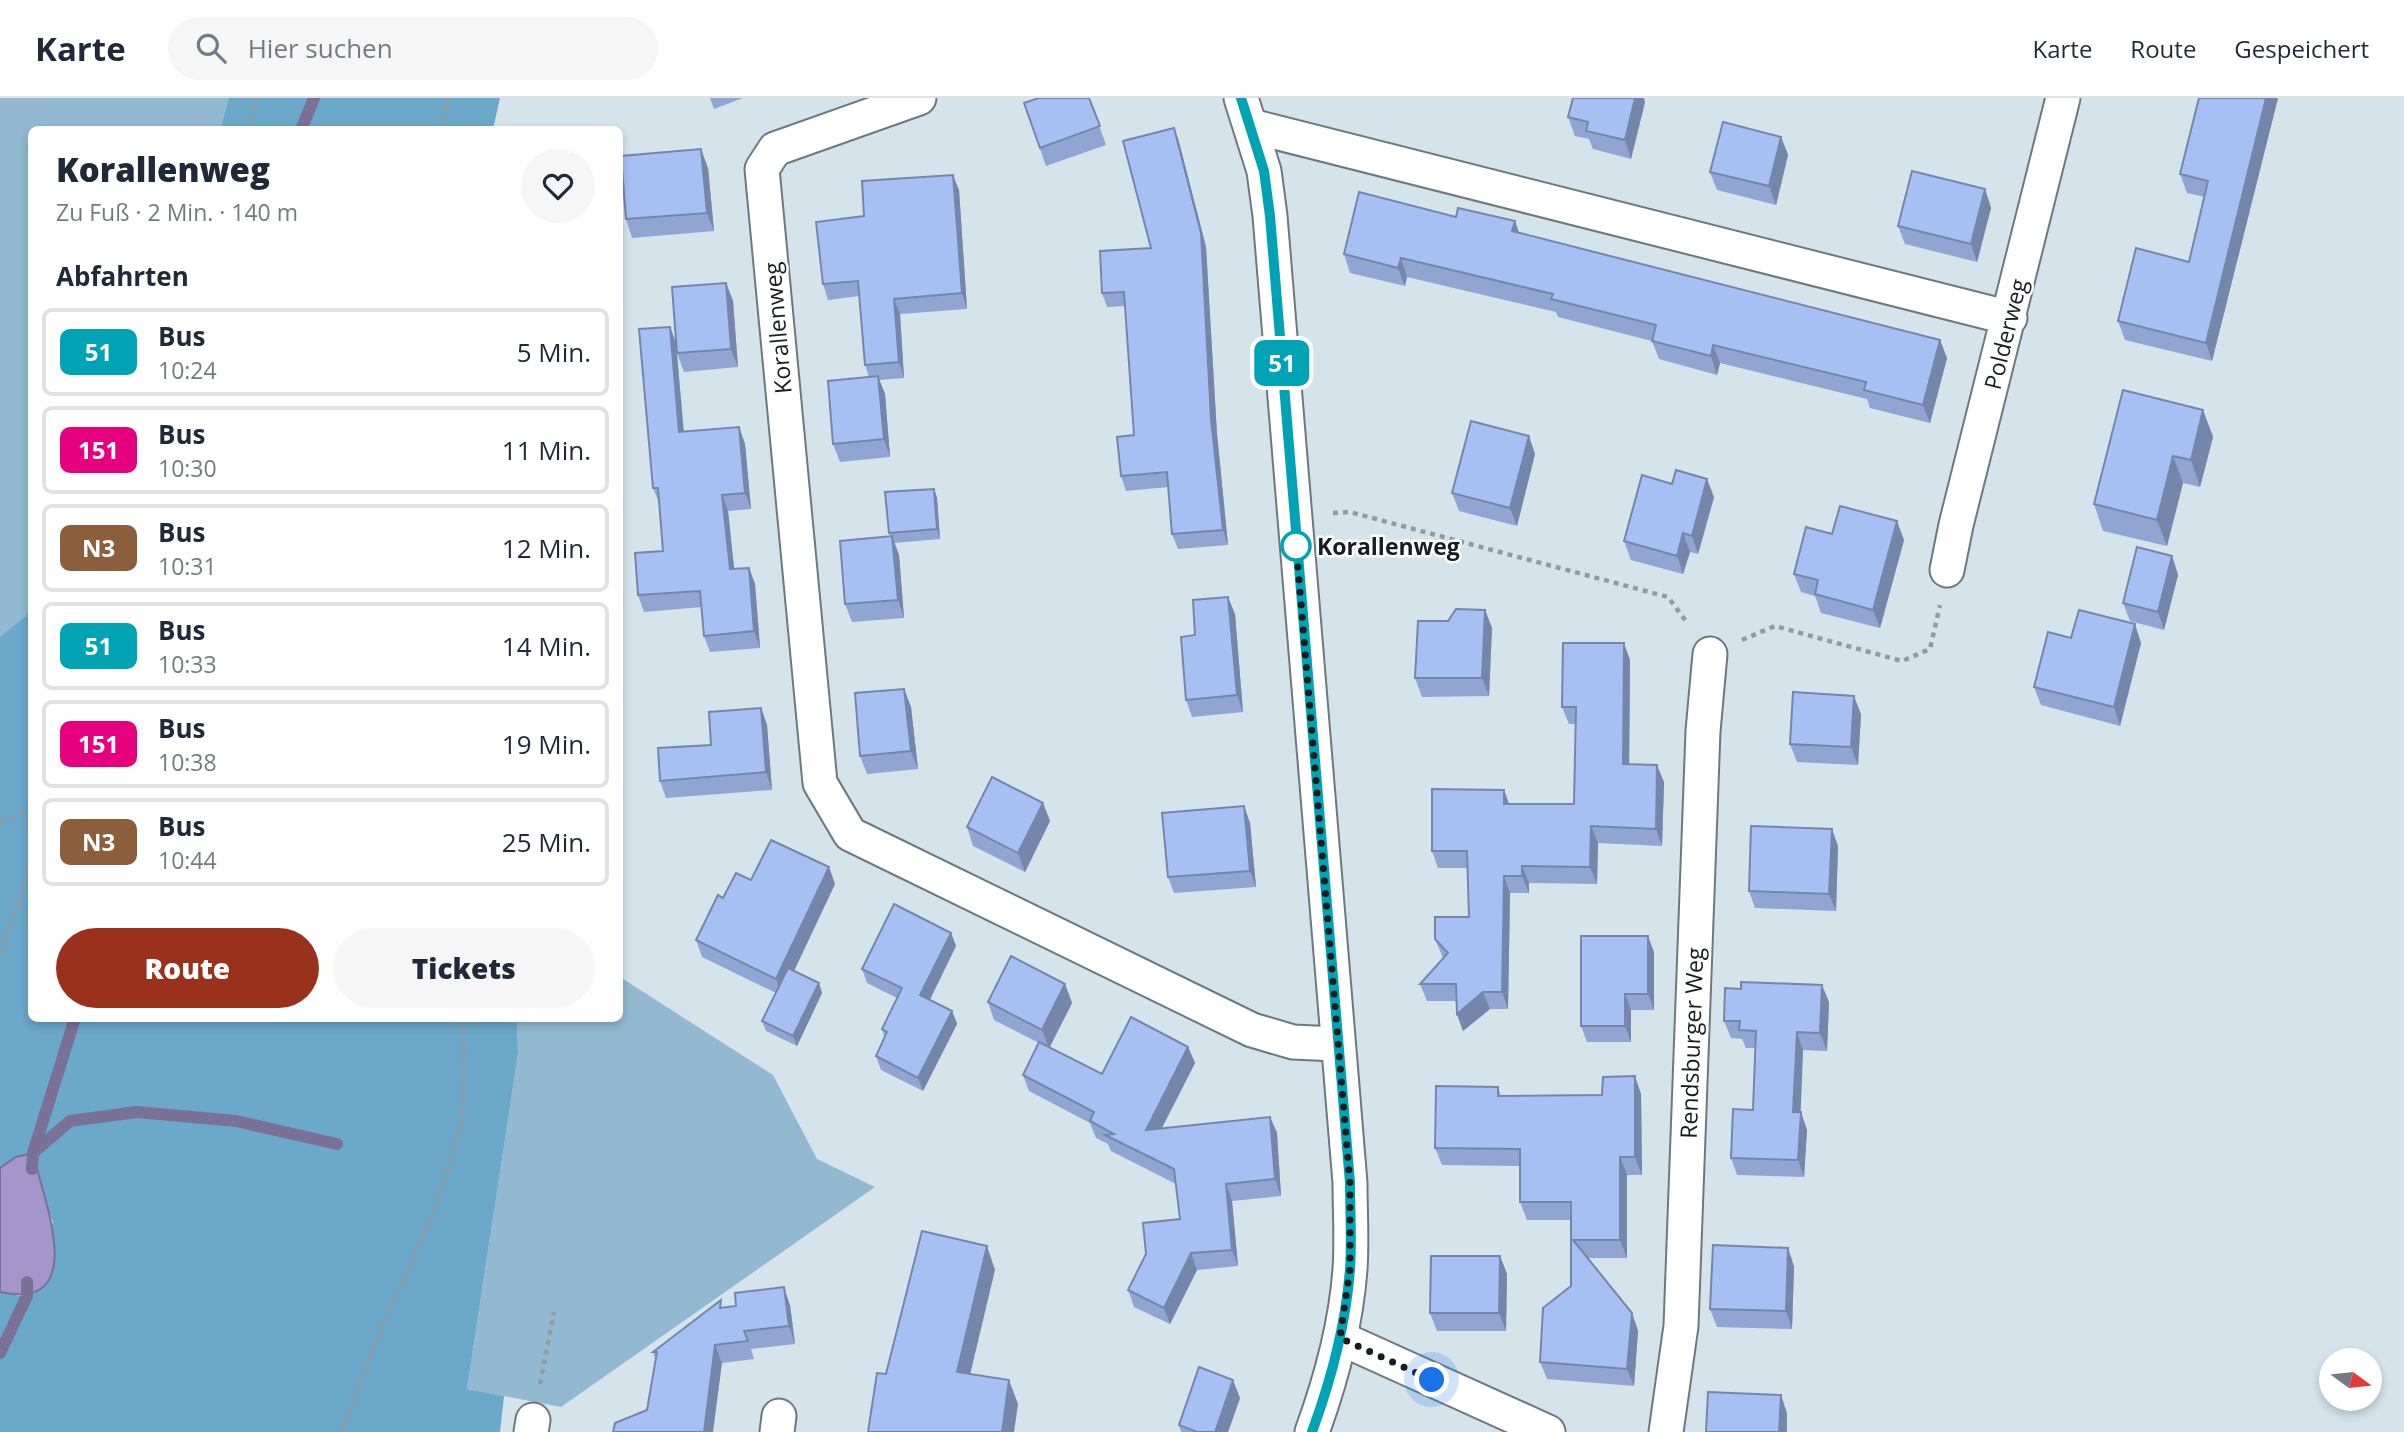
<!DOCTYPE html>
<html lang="de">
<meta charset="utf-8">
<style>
body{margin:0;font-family:"Open Sans",sans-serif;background:#f6f6f7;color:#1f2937;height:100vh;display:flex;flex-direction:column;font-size:26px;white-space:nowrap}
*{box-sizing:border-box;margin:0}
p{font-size:23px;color:#747a83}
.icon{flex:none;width:38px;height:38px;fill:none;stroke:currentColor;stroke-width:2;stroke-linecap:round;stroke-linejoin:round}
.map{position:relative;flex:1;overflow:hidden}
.drawer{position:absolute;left:28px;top:28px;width:595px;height:896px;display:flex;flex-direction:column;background:#fff;border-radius:10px;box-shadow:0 4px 10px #0003}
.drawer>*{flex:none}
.badge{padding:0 14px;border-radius:10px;font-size:24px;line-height:46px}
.needle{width:46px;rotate:105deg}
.fabs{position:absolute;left:2319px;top:1250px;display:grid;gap:14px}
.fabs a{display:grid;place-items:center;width:63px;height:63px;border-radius:50%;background:#fff;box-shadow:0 4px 10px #0003;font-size:35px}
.you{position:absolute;width:35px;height:35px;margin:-18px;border:5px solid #fff;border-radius:50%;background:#1a73e8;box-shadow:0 0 0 10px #1a73e833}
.map>.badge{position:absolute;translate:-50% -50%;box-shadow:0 0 0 4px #fff}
h2{padding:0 28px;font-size:26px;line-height:63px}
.round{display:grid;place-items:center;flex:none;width:74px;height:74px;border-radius:37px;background:#f6f6f7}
.headline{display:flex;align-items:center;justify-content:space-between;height:119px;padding:0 28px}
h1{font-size:33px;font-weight:800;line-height:52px}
.button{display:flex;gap:14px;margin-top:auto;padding:14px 28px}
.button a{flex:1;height:80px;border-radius:42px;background:#9a311c;color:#fff;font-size:28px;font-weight:800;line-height:80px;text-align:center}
.button a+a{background:#f6f6f7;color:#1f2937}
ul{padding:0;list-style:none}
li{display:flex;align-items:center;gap:21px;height:88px;margin:0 14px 10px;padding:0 14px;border:4px solid #e0e1e3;border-radius:10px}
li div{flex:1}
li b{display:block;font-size:26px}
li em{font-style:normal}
li .badge{min-width:77px;font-weight:700;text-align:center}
header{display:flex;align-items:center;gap:42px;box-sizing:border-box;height:98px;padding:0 35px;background:#fff;border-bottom:2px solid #e0e1e3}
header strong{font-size:33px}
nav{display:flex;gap:38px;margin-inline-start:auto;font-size:24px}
.search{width:490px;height:63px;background:#f6f6f7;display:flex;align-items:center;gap:18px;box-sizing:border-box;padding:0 24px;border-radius:38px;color:#747a83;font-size:26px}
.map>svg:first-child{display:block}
.green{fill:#92b9cf}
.forest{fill:#6ca8c9}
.water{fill:#a495ca;stroke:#7a7197;stroke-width:2}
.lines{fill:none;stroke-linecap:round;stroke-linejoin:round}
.stream{stroke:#7a7197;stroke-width:12}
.street-casing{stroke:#6d7980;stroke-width:37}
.path{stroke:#919ca2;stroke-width:4.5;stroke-dasharray:5 5;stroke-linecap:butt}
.street{stroke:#fff;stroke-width:33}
.wall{fill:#90a5d2}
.shaded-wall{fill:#7586ab}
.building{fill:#a7c0f4;stroke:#7586ab;stroke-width:2}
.line-casing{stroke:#fff;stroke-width:16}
.line{stroke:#00a3b4;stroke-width:10}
.walk{stroke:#171c1f;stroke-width:7;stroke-dasharray:0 12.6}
.stop-dot{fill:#fff;stroke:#00a3b4;stroke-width:3.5}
.labels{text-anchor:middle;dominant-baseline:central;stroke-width:5;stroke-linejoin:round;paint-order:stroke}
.street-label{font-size:23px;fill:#171c1f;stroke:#fff}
.stop-label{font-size:23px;font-weight:bold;fill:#171c1f;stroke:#fff;text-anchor:start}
</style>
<header>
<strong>Karte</strong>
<div class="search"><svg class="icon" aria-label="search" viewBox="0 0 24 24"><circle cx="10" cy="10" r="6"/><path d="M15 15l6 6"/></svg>Hier suchen</div>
<nav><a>Karte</a><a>Route</a><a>Gespeichert</a></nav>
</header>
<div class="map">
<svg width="2404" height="1334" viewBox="0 0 2404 1334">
<rect width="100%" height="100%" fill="#d5e3eb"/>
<!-- green -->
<g class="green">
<path d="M0,0H229L220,31L32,32L31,513L0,539Z"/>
<path d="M620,879L773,977L817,1061L875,1089L561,1309L467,1291L518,956L517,921L620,920Z"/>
</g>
<!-- forest -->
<g class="forest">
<path d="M229,0H500L493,31H220Z"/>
<path d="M31,513L32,920L517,921L518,956L467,1291L504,1298L500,1334H0V1194L21,1198L53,1124L43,1102L33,1056L16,1059L0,1070V539Z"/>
</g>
<!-- water -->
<path class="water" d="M33,1055C42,1099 92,1214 0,1194V1070L16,1059Z"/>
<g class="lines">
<!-- stream -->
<g class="stream">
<path d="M301,32L314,0"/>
<path d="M34,1054L70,1023L137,1014L236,1023L337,1046"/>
<path d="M32,1071L33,1055L75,920"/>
<path d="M0,1255L27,1198V1184"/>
</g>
<defs>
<g id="street">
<path d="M919,0L775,51L762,71L820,685L850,736L1252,932L1293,944L1336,946"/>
<path d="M1241,0L1264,73L1270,118L1350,1085C1350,1113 1352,1143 1350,1171C1346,1227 1331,1282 1312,1334"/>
<path d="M1251,28L2010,220"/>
<path d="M1947,472L1956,427L2063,0"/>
<path d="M1340,1240L1548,1334"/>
<path d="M531,1334L533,1322"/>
<path d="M777,1334L779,1318"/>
<path d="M1666,1334L1681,1228L1703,633L1710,556"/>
</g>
</defs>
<!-- street casing -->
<use href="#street" class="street-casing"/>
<!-- path -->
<g class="path">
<path d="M247,32L257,0"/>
<path d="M441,32L448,0"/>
<path d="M1333,415L1350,414L1668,499L1688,526"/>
<path d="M1742,542L1775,528L1902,563L1930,551L1940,507"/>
<path d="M0,724L32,712"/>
<path d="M0,856L32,765"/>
<path d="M540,1286L554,1214"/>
<path d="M342,1334L373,1250L438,1103L462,1023L464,952L462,920"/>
</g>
<!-- street -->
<use href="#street" class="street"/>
</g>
<!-- wall -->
<g class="wall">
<path d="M710,0H743L714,11Z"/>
<path d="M1089,0L1106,47L1046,68L1024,5Z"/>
<path d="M2278,0L2212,263L2125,242L2118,223L2189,164L2205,99L2187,95L2180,76Z"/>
<path d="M1645,4L1631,61L1593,51L1589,41L1575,38L1568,19Z"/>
<path d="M1174,30L1179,44L1206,149L1217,336L1228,447L1178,451L1172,436L1168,389L1126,393L1121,378L1134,337L1125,208L1107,209L1102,195L1151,150Z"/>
<path d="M1781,39L1788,57L1776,107L1717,92L1710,74Z"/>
<path d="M708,70L714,133L632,140L626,121Z"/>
<path d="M1985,91L1991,110L1977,164L1905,146L1898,128Z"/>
<path d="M959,92L967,211L900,216L904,280L879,282L885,296L890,359L840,364L833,346L869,279L865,267L859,198L828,202L823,186L864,118Z"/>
<path d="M1456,119L1515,123L1519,135L1947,260L1930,325L1870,310L1867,301L1720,265L1717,277L1659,261L1652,243L1558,219L1556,214L1407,179L1405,188L1350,175L1344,156Z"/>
<path d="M726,185L733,203L738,269L684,274L677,255Z"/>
<path d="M670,229L676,245L684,334L739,329L745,346L751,411L728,413L734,471L749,470L755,486L760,550L710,554L704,538L702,509L644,514L638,497L663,453L660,407L653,390Z"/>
<path d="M2203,312L2213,339L2200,389L2183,385L2167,448L2103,433L2094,406Z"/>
<path d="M1535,356L1517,428L1459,413L1452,395Z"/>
<path d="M934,391L937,400L940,441L894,445L899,457L904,520L852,524L845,506L890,439L889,435Z"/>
<path d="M1714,399L1698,456L1690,454L1683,476L1631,462L1624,443Z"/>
<path d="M1832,436L1904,442L1880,530L1821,515L1815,498L1801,494L1794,476Z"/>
<path d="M2172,458L2178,477L2164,532L2130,523L2123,505Z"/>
<path d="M1485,512L1492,530L1489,598L1422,599L1415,580L1448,523Z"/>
<path d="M1235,516L1243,614L1192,619L1186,602L1195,537Z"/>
<path d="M2071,540L2141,545L2120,628L2041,607L2034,589Z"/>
<path d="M1630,562L1629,666L1664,684L1662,748L1598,745L1597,786L1529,785V795H1510L1508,911H1490L1463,933L1457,916L1456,903H1427L1420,886L1443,860L1435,841L1469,819L1468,770H1438L1432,753L1504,692L1509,706H1574L1576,626H1569L1562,609Z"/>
<path d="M904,591L911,609L918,671L867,676L860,658Z"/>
<path d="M761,610L767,627L772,692L666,700L660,683Z"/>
<path d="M1861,616L1858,667L1797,664L1790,646Z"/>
<path d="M1043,705L1050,723L1025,774L973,748L967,729Z"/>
<path d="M1244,708L1250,725L1256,789L1174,795L1168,779Z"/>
<path d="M1838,748L1836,813L1755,810L1749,793Z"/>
<path d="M751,782L835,786L794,873L822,895L797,948L766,933L762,923L776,895L702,859L696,842L723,800Z"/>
<path d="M951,835L956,848L930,902L952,913L957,926L923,993L881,972L876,958L885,940L882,931L897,900L867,885L862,871Z"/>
<path d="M1654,854V912H1631V944H1587L1581,928Z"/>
<path d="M1065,886L1072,905L1050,949L1102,976L1188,949L1195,965L1162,1030L1270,1019L1277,1035L1281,1098L1232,1103L1238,1168L1197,1172L1170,1226L1134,1209L1128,1192L1180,1121L1176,1086L1111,1053L1108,1046L1096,1040L1090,1025L1029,993L1023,977L1039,945L994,922L988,904Z"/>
<path d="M1829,904L1827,953L1803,952L1800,1014L1807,1032L1804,1079L1737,1077L1731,1060L1753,1012L1755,950H1746L1742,941L1731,940L1724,923Z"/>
<path d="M1498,989L1501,998L1641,996L1642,1077H1627V1160H1587L1632,1215L1638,1233L1634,1288L1547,1281L1540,1264L1571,1188V1122H1527L1520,1104V1068L1442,1067L1435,1050Z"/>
<path d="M1500,1158L1507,1176L1506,1233H1437L1430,1215Z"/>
<path d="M1794,1168L1792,1231L1717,1229L1710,1211Z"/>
<path d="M790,1207L795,1246L751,1251L754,1261L722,1265L647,1312L656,1262L653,1254L724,1209Z"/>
<path d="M1240,1300L1228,1334H1181L1179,1327Z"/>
</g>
<!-- shaded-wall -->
<g class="shaded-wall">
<path d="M1635,0H1644L1645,4L1631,61L1625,42Z"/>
<path d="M2266,0H2278L2212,263L2206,245Z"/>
<path d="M1174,30L1179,44L1206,149L1217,336L1228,447L1223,432Z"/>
<path d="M1781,39L1788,57L1776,107L1769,88Z"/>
<path d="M701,51L708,70L714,133L707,115Z"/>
<path d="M953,77L959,92L967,211L962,195Z"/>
<path d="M1985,91L1991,110L1977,164L1971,146Z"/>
<path d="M1515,123L1521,141L1512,133Z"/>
<path d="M1401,160L1407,179L1405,188L1398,170Z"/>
<path d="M726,185L733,203L738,269L731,251Z"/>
<path d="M894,201L900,216L904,280L899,264Z"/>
<path d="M670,229L676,245L685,351L679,334Z"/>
<path d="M1940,242L1947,260L1930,325L1923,307Z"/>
<path d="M1713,247L1720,265L1717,277L1711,258Z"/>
<path d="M878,278L885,296L890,359L884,341Z"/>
<path d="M2203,312L2213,339L2200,389L2191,362Z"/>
<path d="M739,329L745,346L751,411L745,395Z"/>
<path d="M1529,338L1535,356L1517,428L1510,410Z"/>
<path d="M2173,358L2183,385L2167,448L2157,422Z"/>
<path d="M1707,381L1714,399L1698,456L1692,438Z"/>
<path d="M934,391L937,400L940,441L937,431Z"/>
<path d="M722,397L728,413L736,488L730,471Z"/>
<path d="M1897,423L1904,442L1880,530L1873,512Z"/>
<path d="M1683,435L1690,454L1683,476L1677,458Z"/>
<path d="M892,438L899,457L904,520L898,502Z"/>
<path d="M2172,458L2178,477L2164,532L2158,514Z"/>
<path d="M749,470L755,486L760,550L754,533Z"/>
<path d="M1228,499L1235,516L1243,614L1237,597Z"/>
<path d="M1485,512L1492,530L1489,598L1482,580Z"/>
<path d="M2135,526L2141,545L2120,628L2114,609Z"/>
<path d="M1624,545L1630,562L1629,683L1623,666Z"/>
<path d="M904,591L911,609L918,671L911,653Z"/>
<path d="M1854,598L1861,616L1858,667L1851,649Z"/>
<path d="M761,610L767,627L772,692L766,674Z"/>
<path d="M1657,667L1664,684L1662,748L1656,731Z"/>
<path d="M1504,692L1510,709L1504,706Z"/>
<path d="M1043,705L1050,723L1025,774L1018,755Z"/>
<path d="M1244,708L1250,725L1256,789L1250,773Z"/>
<path d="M1591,728L1598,745L1597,786L1590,769Z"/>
<path d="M1832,731L1838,748L1836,813L1829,796Z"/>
<path d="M1522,768L1529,785V795L1522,778Z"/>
<path d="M829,769L835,786L782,898L776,881Z"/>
<path d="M1504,778L1510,795L1508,911L1502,894Z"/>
<path d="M951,835L956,848L925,911L920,897Z"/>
<path d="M1648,838L1654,854V912L1648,896Z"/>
<path d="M819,885L822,895L797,948L793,938Z"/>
<path d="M1065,886L1072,905L1049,950L1042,932Z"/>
<path d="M1822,887L1829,904L1827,953L1820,935Z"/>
<path d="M1483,894L1490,911L1463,933L1457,916Z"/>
<path d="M1625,896L1631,912V944L1625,928Z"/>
<path d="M952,913L957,926L923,993L918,980Z"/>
<path d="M1797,934L1803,952L1800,1031L1793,1014Z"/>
<path d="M1188,949L1195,965L1152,1049L1146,1032Z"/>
<path d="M1635,978L1641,996L1642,1077L1635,1059Z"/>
<path d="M1801,1014L1807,1032L1804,1079L1798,1062Z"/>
<path d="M1270,1019L1277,1035L1281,1098L1275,1081Z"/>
<path d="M1620,1059L1627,1077V1160L1620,1142Z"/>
<path d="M1226,1086L1232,1103L1238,1168L1232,1152Z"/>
<path d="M987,1148L995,1172L965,1298L957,1274Z"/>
<path d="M1788,1150L1794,1168L1792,1231L1786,1213Z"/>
<path d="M1191,1155L1197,1172L1170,1226L1164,1210Z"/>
<path d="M1500,1158L1507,1176L1506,1233L1499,1215Z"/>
<path d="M784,1189L790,1207L795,1246L789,1228Z"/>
<path d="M1632,1215L1638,1233L1634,1288L1627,1271Z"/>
<path d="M715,1247L722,1265L713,1334H704Z"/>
<path d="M1009,1282L1018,1306L1014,1334H1002Z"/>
<path d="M1233,1282L1240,1300L1228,1334H1215Z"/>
<path d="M1781,1297L1787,1315V1334H1779Z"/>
</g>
<!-- building -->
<g class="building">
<path d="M1039,0H1089L1100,28L1040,50L1024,5Z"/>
<path d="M1573,0H1635L1625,42L1586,33L1588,24L1568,19Z"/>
<path d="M2199,0H2266L2206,245L2118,223L2136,150L2189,164L2208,83L2180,76Z"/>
<path d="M1723,24L1781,39L1769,88L1710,74Z"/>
<path d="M1174,30L1201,135L1211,321L1223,432L1172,436L1167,374L1121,378L1117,339L1134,337L1124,194L1102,195L1100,153L1151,150L1123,43Z"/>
<path d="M701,51L707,115L626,121L621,58Z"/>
<path d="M1912,73L1985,91L1971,146L1898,128Z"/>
<path d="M953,77L962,195L894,201L899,264L865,267L858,183L823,186L816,124L864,118L862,83Z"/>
<path d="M1359,94L1456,119L1458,110L1515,123L1512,133L1940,242L1923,307L1864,292L1866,284L1713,247L1711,258L1652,243L1656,227L1551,201L1553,196L1401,160L1398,170L1344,156Z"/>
<path d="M726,185L731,251L677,255L672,189Z"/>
<path d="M670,229L679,334L739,329L745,395L722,397L730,471L749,470L754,533L704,538L700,493L638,497L635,455L663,453L658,390H653L639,231Z"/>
<path d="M878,278L884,341L833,346L828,283Z"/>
<path d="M2123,292L2203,312L2191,362L2173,358L2157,422L2094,406Z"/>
<path d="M1471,323L1529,338L1510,410L1452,395Z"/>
<path d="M1676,372L1707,381L1692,438L1683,435L1677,458L1624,443L1642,377L1672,386Z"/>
<path d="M934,391L937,431L889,435L885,394Z"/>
<path d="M1840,408L1897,423L1873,512L1815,496L1818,482L1794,476L1806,429L1832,436Z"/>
<path d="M892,438L898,502L845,506L840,443Z"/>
<path d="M2137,449L2172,458L2158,514L2123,505Z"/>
<path d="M1228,499L1237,597L1186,602L1181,539L1195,537L1193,502Z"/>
<path d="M1456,511L1485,512L1482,580H1415L1418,523H1448Z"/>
<path d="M2079,512L2135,526L2114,609L2034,589L2048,534L2071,540Z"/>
<path d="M1563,545H1624L1623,666L1657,667L1656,731L1591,728L1590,769L1522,768V778H1504L1502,894H1483L1457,916L1456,886H1420L1448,855L1435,841V819H1469L1467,753H1432V691L1504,692V706H1574L1576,609H1562Z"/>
<path d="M904,591L911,653L860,658L855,595Z"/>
<path d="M1793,594L1854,598L1851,649L1790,646Z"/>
<path d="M761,610L766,674L660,683L658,650L711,647L709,614Z"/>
<path d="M992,679L1043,705L1018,755L967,729Z"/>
<path d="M1244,708L1250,773L1168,779L1162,715Z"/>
<path d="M1751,728L1832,731L1829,796L1749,793Z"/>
<path d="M771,742L829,769L776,881L696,842L718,797L723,800L736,775L751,782Z"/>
<path d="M894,806L951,835L920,897L952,913L918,980L876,958L887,934L882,931L902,890L862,871Z"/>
<path d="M1581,838H1648V896H1625V928H1581Z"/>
<path d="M1011,858L1065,886L1042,932L988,904Z"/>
<path d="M788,870L819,885L793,938L762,923Z"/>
<path d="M1741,884L1822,887L1820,935L1797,934L1793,1014H1801L1798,1062L1731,1060L1733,1011L1753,1012L1756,933L1739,932L1740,923H1724L1725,890L1741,891Z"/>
<path d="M1131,919L1188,949L1146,1032L1270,1019L1275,1081L1226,1086L1232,1152L1191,1155L1164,1210L1128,1192L1146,1156L1143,1125L1180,1121L1174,1071L1105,1037L1114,1036L1090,1023L1094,1014L1023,977L1039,944L1102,976Z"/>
<path d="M1635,978V1059H1620V1142H1573L1632,1215L1627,1271L1540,1264L1543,1210L1571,1188V1104H1520V1051L1435,1050L1436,988L1498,989V998L1602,997L1603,979Z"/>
<path d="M922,1133L987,1148L957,1274L1009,1282L1002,1334H868L877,1275L886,1276Z"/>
<path d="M1713,1147L1788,1150L1786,1213L1710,1211Z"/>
<path d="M1431,1158H1500L1499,1215H1430Z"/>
<path d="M784,1189L789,1228L744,1233L748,1243L715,1247L704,1334H613L615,1325L647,1312L657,1254H653L721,1202L720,1210L736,1208L735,1195Z"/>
<path d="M1199,1269L1233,1282L1215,1334H1197L1179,1327Z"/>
<path d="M1708,1294L1781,1297L1779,1334H1706Z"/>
</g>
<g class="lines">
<defs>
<path id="line" d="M1241,0L1264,73L1270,118L1350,1085C1350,1113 1352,1143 1350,1171C1346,1227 1331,1282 1312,1334"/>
</defs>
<!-- line casing -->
<use href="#line" class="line-casing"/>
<!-- line -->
<use href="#line" class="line"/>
<!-- walk -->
<path class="walk" d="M1296,448V446L1350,1085V1171L1340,1240L1432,1282"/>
</g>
<!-- markers -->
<circle class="stop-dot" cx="1296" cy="448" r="14"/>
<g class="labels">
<!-- street labels -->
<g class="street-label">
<text transform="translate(777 230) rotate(-95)">Korallenweg</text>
<text transform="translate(2005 236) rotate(-76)">Polderweg</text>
<text transform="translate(1691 945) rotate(-88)">Rendsburger Weg</text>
</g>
<!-- stop labels -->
<g class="stop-label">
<text x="1317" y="448">Korallenweg</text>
</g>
</g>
</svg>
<div class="fabs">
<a><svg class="needle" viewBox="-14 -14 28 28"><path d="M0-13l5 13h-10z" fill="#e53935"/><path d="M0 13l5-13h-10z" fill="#747a83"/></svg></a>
</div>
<div class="you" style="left:1432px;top:1282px"></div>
<b class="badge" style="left:1282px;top:265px;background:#00a3b4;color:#fff">51</b>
<section class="drawer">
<div class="headline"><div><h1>Korallenweg</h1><p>Zu Fuß · 2 Min. · 140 m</p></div><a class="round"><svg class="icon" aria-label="heart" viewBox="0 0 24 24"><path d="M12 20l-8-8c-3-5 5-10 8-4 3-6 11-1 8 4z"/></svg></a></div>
<h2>Abfahrten</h2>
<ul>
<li><span class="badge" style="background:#00a3b4;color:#fff">51</span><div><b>Bus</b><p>10:24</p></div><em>5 Min.</em></li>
<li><span class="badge" style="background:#e6007e;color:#fff">151</span><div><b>Bus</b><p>10:30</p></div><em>11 Min.</em></li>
<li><span class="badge" style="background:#8b5e3c;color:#fff">N3</span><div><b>Bus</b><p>10:31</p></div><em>12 Min.</em></li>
<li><span class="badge" style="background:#00a3b4;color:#fff">51</span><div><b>Bus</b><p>10:33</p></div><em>14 Min.</em></li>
<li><span class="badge" style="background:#e6007e;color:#fff">151</span><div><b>Bus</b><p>10:38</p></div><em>19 Min.</em></li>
<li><span class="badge" style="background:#8b5e3c;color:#fff">N3</span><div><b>Bus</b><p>10:44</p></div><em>25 Min.</em></li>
</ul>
<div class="button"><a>Route</a><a>Tickets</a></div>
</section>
</div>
